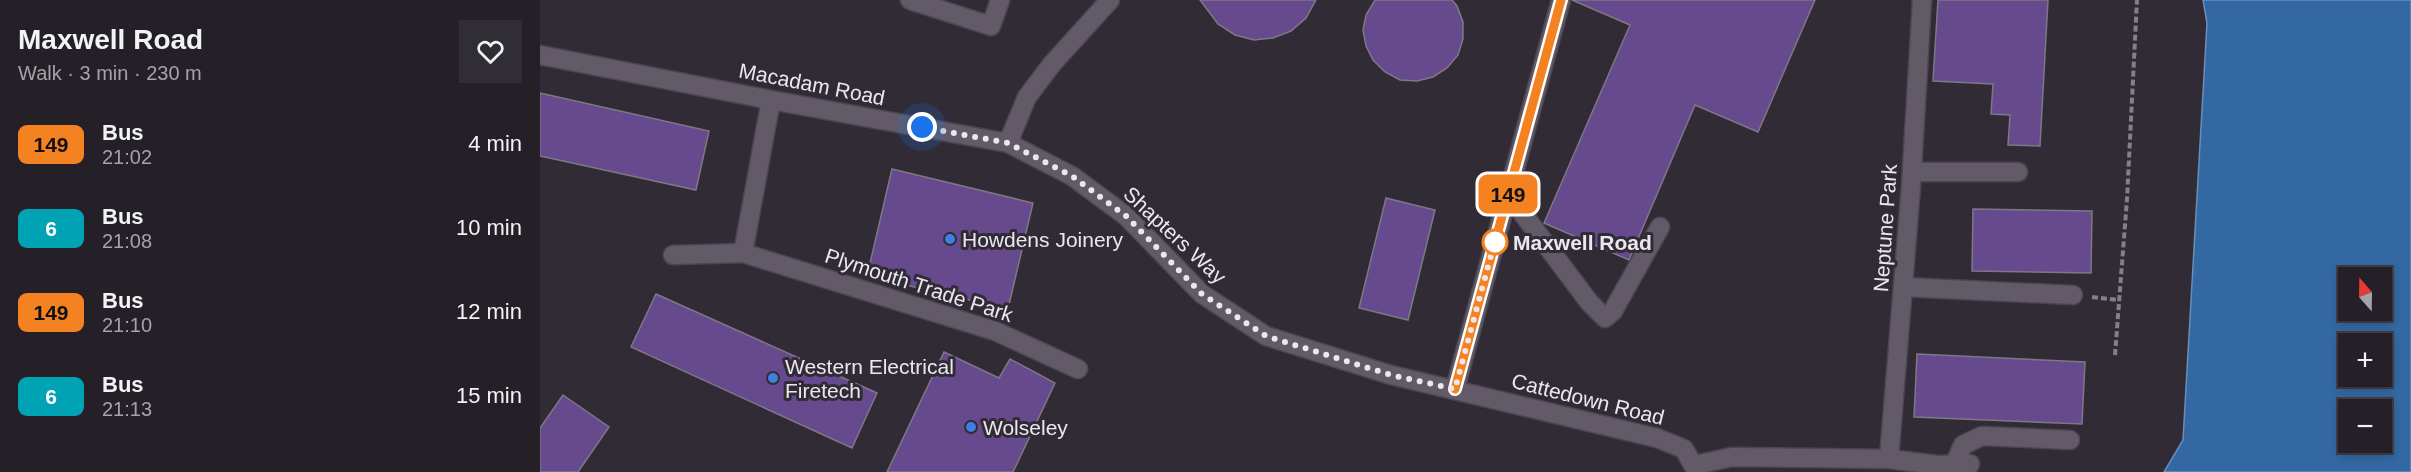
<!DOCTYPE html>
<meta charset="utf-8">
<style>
body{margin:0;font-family:Arial,sans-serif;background:#312d34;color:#f1f3f6;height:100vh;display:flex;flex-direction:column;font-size:22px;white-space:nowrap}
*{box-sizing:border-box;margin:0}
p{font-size:20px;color:#a3a3a8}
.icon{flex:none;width:33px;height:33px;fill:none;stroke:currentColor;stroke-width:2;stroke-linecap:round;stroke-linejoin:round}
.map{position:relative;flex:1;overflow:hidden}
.drawer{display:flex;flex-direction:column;background:#252028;width:540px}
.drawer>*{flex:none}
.badge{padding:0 12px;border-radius:9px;font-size:21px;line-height:39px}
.needle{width:39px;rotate:340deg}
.fabs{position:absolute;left:1798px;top:267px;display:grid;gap:12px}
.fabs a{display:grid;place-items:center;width:54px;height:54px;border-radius:0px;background:#252028;box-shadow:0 3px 9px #0003,0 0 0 2px #423e45;font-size:30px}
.you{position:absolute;width:30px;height:30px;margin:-15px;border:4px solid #fff;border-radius:50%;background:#1a73e8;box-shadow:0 0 0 9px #1a73e833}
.map>.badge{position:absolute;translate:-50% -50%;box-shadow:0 0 0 3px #fff}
.round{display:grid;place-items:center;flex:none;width:63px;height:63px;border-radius:0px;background:#312d34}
.head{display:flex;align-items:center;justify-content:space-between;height:102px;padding:0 18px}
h1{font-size:28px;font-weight:700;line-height:45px}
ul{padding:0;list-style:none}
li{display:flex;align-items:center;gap:18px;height:84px;padding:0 18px}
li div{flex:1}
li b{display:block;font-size:22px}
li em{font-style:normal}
li .badge{min-width:66px;font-weight:700;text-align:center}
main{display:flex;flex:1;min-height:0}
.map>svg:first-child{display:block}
.water{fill:#3368a2;stroke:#6a8eb9;stroke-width:1.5;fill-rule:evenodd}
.building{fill:#674a8e;stroke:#7d7885;stroke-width:1.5}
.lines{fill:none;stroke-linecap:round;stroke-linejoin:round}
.minor-casing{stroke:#4b464f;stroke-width:21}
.path{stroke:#847f88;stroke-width:4;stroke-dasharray:6 3;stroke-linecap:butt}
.minor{stroke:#625b67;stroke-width:18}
.line-casing{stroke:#fff;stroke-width:14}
.line{stroke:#f58220;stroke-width:9}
.walk{stroke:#ebe7ee;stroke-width:6;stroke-dasharray:0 10.8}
.shop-dot{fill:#3f7fe0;stroke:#312b35;stroke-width:2}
.stop-dot{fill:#fff;stroke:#f58220;stroke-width:3}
.labels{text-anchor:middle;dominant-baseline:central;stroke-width:6;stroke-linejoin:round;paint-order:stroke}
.street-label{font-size:21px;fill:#ebe7ee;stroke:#312b35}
.poi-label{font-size:21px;fill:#ebe7ee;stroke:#312b35;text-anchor:start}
.stop-label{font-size:21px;font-weight:bold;fill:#ebe7ee;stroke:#312b35;text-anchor:start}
</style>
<main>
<section class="drawer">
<div class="head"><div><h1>Maxwell Road</h1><p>Walk · 3 min · 230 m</p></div><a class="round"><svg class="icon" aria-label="heart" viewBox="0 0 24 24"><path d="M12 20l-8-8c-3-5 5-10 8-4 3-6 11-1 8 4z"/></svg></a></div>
<ul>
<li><span class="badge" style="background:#f58220;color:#111">149</span><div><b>Bus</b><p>21:02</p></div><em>4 min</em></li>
<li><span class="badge" style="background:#00a3b4;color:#fff">6</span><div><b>Bus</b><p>21:08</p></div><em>10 min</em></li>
<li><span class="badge" style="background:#f58220;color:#111">149</span><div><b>Bus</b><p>21:10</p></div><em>12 min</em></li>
<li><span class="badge" style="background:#00a3b4;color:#fff">6</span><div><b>Bus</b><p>21:13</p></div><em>15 min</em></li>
</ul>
</section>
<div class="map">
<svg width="1871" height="472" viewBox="0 0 1871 472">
<rect width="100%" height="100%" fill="#312b35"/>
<!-- water -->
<path class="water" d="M1663,0H1871V472H1624L1643,440L1667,23ZM1809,278H1842V310H1809ZM1809,344H1842V376H1809ZM1809,410H1842V442H1809Z"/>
<!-- building -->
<g class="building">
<path d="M660,0H776L766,18L751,31L733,38L714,40L695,35L678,24Z"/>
<path d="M835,0H912L917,6L923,22V39L918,55L907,68L893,77L877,81L860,80L845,72L833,60L826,46L823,30L826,15Z"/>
<path d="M1032,0H1275L1218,132L1155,105L1089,260L1004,223L1090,25Z"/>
<path d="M1398,0H1508L1500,146L1468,145L1470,115L1451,114L1453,84L1393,81Z"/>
<path d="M0,93L169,131L156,190L0,156Z"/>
<path d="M352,169L493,203L468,309L327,276Z"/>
<path d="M846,198L895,210L868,320L819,308Z"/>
<path d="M1433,209L1552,211L1551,273L1432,271Z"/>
<path d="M116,294L337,393L312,448L91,347Z"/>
<path d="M404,352L459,378L470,359L515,383L473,472H347Z"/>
<path d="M1377,354L1545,362L1542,424L1374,417Z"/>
<path d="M23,395L69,427L38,472H0V428Z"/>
</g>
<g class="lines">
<defs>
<g id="minor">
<path d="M370,0L451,26L460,0"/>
<path d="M0,55L231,100L468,143L532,176L586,216L662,294L726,336L851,375L1117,438L1144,449L1157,472"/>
<path d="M231,100L203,253L455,331L538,369"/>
<path d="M468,143L487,97L512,64L570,0"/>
<path d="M1372,172H1478"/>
<path d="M968,194L1049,302L1065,318L1073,311L1120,227"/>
<path d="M133,255L203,253"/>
<path d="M1363,287L1533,295"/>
<path d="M915,389L1021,0"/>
<path d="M1349,459L1397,465L1430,464"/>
<path d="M1155,465L1192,457L1349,459L1371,186L1382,0"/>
<path d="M1411,472L1423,445L1442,436L1530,440"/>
</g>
</defs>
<!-- minor casing -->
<use href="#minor" class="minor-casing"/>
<!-- path -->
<g class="path">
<path d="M1552,297L1579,300"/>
<path d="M1575,355L1587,199L1597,0"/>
</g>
<!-- minor -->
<use href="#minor" class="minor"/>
</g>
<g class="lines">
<defs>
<path id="line" d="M915,389L1021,0"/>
</defs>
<!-- line casing -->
<use href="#line" class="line-casing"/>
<!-- line -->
<use href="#line" class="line"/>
<!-- walk -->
<path class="walk" d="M382,127L468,143L532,176L586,216L662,294L726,336L851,375L915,389L956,237L955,242"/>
</g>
<!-- markers -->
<g class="shop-dot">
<circle cx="410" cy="239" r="6"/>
<circle cx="233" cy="378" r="6"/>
<circle cx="431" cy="427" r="6"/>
</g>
<circle class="stop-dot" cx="955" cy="242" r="12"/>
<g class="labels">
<!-- street labels -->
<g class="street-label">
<text transform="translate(272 84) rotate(11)">Macadam Road</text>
<text transform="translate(1345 228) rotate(-86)">Neptune Park</text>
<text transform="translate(635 235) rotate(43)">Shapters Way</text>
<text transform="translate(379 285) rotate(18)">Plymouth Trade Park</text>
<text transform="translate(1048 399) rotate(14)">Cattedown Road</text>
</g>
<!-- poi labels -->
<g class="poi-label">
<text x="422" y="239">Howdens Joinery</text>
<text x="245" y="366">Western Electrical<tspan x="245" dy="24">Firetech</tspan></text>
<text x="443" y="427">Wolseley</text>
</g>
<!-- stop labels -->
<g class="stop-label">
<text x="973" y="242">Maxwell Road</text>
</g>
</g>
</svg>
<div class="fabs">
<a><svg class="needle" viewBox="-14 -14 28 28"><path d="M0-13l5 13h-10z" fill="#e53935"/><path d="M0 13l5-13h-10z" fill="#a3a3a8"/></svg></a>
<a>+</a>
<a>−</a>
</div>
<div class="you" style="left:382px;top:127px"></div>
<b class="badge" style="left:968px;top:194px;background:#f58220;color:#111">149</b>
</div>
</main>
